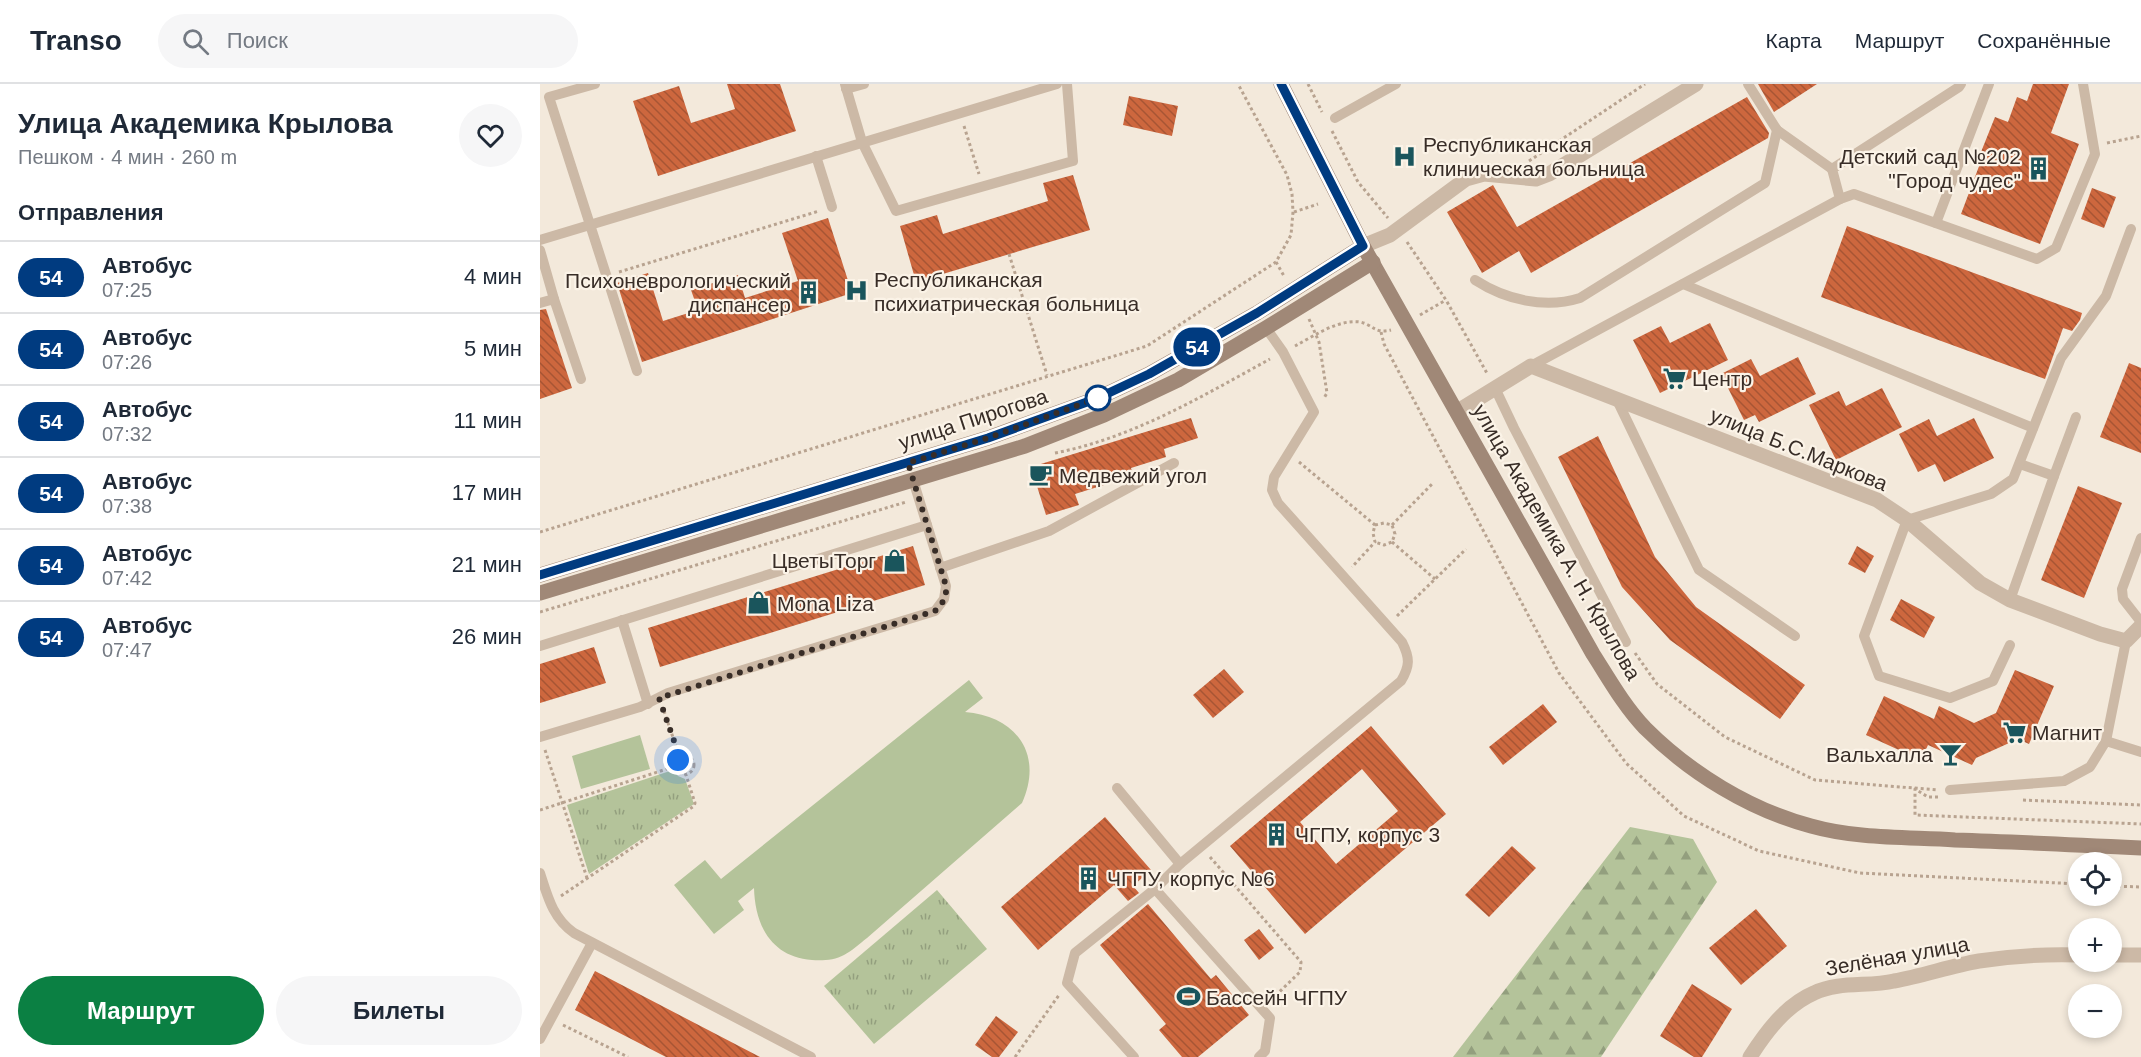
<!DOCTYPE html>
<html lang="ru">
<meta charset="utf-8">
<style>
body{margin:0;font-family:Helvetica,sans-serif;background:#f6f6f7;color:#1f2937;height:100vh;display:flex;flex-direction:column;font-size:22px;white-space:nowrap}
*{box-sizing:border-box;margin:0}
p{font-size:20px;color:#747a83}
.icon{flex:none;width:33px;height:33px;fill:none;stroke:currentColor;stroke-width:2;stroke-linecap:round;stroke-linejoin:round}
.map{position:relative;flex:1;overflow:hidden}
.drawer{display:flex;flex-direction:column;background:#fff;width:540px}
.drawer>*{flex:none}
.badge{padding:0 12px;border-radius:20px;font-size:21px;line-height:39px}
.fabs{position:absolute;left:1528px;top:768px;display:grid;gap:12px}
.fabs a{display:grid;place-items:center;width:54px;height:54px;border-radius:50%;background:#fff;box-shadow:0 3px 9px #0003;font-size:30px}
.you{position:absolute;width:30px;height:30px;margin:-15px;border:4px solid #fff;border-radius:50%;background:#1a73e8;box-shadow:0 0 0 9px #1a73e833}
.map>.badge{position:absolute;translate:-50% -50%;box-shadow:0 0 0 3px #fff}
h2{padding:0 18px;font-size:22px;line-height:54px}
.round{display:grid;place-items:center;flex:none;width:63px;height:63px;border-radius:32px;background:#f6f6f7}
.summary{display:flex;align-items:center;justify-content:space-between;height:102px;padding:0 18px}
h1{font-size:28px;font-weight:800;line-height:45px}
.cta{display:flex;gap:12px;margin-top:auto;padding:12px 18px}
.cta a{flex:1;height:69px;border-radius:36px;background:#0b8043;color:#fff;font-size:24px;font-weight:800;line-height:69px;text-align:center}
.cta a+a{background:#f6f6f7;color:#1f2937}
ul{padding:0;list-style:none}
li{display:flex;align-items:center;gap:18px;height:72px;padding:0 18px;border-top:2px solid #e0e1e3}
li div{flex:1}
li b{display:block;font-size:22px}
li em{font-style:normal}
li .badge{min-width:66px;font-weight:700;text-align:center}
header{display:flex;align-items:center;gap:36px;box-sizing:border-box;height:84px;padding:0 30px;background:#fff;border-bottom:2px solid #e0e1e3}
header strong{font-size:28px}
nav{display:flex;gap:33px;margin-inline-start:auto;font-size:21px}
.search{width:420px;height:54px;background:#f6f6f7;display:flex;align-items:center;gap:15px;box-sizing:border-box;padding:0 21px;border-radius:33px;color:#747a83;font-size:22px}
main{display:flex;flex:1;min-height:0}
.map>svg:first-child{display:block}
.grass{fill:url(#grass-tufts)}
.forest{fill:url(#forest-firs)}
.garden{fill:#b4c39a}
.building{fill:url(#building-back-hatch);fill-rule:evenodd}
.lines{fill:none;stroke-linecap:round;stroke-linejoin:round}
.path{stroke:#b8a390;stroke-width:3;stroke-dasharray:3 3;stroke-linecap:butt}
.lane{stroke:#ccb9a6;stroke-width:10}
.street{stroke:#ccb9a6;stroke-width:15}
.secondary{stroke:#a08877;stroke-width:15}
.line-casing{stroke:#fff;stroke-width:14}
.line{stroke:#003b80;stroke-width:9}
.walk{stroke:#382d27;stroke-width:6;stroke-dasharray:0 10.8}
.stop-dot{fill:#fff;stroke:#003b80;stroke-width:3}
.labels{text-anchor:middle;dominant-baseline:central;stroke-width:4.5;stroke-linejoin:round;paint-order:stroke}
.poi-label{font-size:21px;fill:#382d27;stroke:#fbf3e7;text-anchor:start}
.street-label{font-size:21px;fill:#382d27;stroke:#fbf3e7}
</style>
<header>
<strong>Transo</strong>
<div class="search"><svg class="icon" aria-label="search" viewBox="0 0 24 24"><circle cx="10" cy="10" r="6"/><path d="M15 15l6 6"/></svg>Поиск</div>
<nav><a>Карта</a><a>Маршрут</a><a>Сохранённые</a></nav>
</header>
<main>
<section class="drawer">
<div class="summary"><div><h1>Улица Академика Крылова</h1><p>Пешком · 4 мин · 260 m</p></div><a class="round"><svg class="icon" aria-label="heart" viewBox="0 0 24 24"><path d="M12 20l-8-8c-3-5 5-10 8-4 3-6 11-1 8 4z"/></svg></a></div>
<h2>Отправления</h2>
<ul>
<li><span class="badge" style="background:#003b80;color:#fff">54</span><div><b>Автобус</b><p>07:25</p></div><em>4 мин</em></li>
<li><span class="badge" style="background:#003b80;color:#fff">54</span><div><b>Автобус</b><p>07:26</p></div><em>5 мин</em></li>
<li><span class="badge" style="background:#003b80;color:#fff">54</span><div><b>Автобус</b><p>07:32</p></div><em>11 мин</em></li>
<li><span class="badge" style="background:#003b80;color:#fff">54</span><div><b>Автобус</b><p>07:38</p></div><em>17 мин</em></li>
<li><span class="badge" style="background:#003b80;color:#fff">54</span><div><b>Автобус</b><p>07:42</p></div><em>21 мин</em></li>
<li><span class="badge" style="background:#003b80;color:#fff">54</span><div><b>Автобус</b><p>07:47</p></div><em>26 мин</em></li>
</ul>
<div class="cta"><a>Маршрут</a><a>Билеты</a></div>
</section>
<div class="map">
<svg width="1601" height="973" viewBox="0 0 1601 973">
<defs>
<pattern id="grass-tufts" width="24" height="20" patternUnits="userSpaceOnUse" patternTransform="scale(1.5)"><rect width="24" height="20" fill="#b4c39a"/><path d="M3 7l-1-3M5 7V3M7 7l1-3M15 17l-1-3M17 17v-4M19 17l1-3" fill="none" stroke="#939f7e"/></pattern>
<pattern id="forest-firs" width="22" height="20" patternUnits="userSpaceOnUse" patternTransform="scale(1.5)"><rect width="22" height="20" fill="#b4c39a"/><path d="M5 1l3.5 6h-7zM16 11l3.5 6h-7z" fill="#939f7e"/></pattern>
<pattern id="building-back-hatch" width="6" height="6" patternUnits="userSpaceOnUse" patternTransform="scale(1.5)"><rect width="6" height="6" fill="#cd673e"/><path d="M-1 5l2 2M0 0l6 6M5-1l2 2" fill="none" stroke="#a75534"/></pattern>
</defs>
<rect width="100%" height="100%" fill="#f3e9db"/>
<!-- grass -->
<g class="grass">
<path d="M133,686L138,692L145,695L154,720L49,790L27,721Z"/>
<path d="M397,806L447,865L334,960L284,902Z"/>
</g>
<!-- forest -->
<path class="forest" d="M1090,743L1153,755L1177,798L1061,973H913Z"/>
<!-- garden -->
<g class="garden">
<path d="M429,596L443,614L425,628C476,632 504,670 482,719L327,854C319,860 312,867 304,871C295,876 282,877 272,876C231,873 215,841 214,804L198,817L204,826L174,850L134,801L165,776L181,795Z"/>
<path d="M100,651L110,685L41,705L32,672Z"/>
</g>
<!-- building -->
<g class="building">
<path d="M187,0H240L256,47L118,92L93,17L139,2L151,39L195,25Z"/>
<path d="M1218,0H1277L1234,28Z"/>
<path d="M1493,0H1529L1511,49L1539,60L1500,160L1421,130L1444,69L1441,68L1455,33L1468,38L1477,13L1487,17Z"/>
<path d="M589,12L638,22L632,52L583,41Z"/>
<path d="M1207,13L1229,49L1228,54L991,189L979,167L942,189L907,128L953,101L977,143Z"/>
<path d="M533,91L550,146L376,198L360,142L397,131L403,150L508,117L503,99Z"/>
<path d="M1552,104L1576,113L1564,144L1541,135Z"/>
<path d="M288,134L312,209L102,278L77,199L108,189L123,237L158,226L151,206L198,191L205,214L258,197L242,149Z"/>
<path d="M1307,142L1542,229L1540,236L1532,247L1523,244L1505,295L1281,213Z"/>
<path d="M6,225L32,304L0,315V226Z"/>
<path d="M1170,239L1188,276L1120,309L1093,256L1121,242L1130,259Z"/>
<path d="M1258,273L1276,310L1219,338L1215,331L1204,336L1181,290L1211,275L1220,292Z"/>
<path d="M1589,279L1601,284V369L1560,353Z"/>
<path d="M1342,304L1362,343L1296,376L1269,321L1299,307L1306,322Z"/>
<path d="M651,334L658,354L624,365L626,373L591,384L593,392L535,410L539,421L506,431L491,383Z"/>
<path d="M1434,334L1454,374L1404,398L1395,380L1378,388L1359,350L1389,335L1397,352Z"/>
<path d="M1058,352L1115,473L1156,523L1265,601L1240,635L1130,556L1082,503L1018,373Z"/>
<path d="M1538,402L1582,419L1544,514L1501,496Z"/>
<path d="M373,462L385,501L120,583L108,544Z"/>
<path d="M1317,462L1334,472L1325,489L1308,480Z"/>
<path d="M1361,515L1395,533L1384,554L1350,536Z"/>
<path d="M54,563L66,599L0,619V580Z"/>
<path d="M684,585L704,608L673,634L653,611Z"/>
<path d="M1475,586L1514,602L1489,660L1478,655L1436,674L1432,681L1388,661L1381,676L1326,651L1344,612L1394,635L1399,622L1434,639L1456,629Z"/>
<path d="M1003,620L1017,638L963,681L949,663Z"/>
<path d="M831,642L906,730L765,850L690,762ZM822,685L858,727L796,780L760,738Z"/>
<path d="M565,733L611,786L593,802L599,809L588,817L574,801L498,866L461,823Z"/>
<path d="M972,762L996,784L949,833L925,811Z"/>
<path d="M608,820L671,895L676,891L709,931L658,973H642L619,946L626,940L560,861Z"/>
<path d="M1216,825L1247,862L1201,901L1169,864Z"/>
<path d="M719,845L734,864L719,876L704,856Z"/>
<path d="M55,887L147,935L220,973H126L35,926Z"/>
<path d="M1152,900L1192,925L1162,973H1154L1120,952Z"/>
<path d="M456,932L478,948L459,973H452L435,961Z"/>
</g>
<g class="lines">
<!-- path -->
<g class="path">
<path d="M768,0L782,28"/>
<path d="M424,42L439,90"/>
<path d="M792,47L818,98L848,134"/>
<path d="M1567,59L1601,52"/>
<path d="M989,77L1105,0"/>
<path d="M754,128L778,120"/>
<path d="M867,158L906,216L948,291"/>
<path d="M469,170L507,291"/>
<path d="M736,178L744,192"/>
<path d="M79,188L279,127"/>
<path d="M880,231L906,216"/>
<path d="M769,235L779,258L787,309L784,314"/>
<path d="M841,248L844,260L1019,589L1086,679L1144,732L1219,767L1320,789L1539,800"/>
<path d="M755,262C774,252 798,235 820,238C834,241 834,250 851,246"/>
<path d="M515,369C592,354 661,313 730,275"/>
<path d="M759,378L835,441L833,449L835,458L812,483"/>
<path d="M835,441L844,439L852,441L855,450L852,458L844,461L835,458"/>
<path d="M852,441L892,400"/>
<path d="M0,448L607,262L736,178L751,151L753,128L752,110L747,91L698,0"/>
<path d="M852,458L895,495"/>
<path d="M0,528L366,418"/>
<path d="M857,532L926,465"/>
<path d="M1095,569L1117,600L1185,653L1275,696L1398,706"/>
<path d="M124,627L140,674"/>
<path d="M5,666L47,794"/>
<circle cx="145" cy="681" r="9"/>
<path d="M1398,713H1388L1375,705V731L1601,740"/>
<path d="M1483,716L1601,721"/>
<path d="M0,726L136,682"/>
<path d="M670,773L761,878L760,888L732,915"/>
<path d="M1572,802L1601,803"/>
<path d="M21,812L154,722L155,719L146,691"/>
<path d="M23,941L88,973"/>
<path d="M475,973L519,911"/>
</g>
<!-- lane -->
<g class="lane">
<path d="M55,0L9,13L97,287"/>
<path d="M305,0L322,58L356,127L533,77L527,0"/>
<path d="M1208,0L1237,46L1292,85"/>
<path d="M306,5L324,0"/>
<path d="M795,34L856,0"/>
<path d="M276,72L292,123"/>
<path d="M1300,115L1314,110L1497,175L1516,164L1555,70L1543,0"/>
<path d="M1396,139L1449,0"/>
<path d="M0,156L517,0"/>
<path d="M0,166L14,215"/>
<path d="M935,196C966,216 1005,225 1040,214L1225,99L1237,46"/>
<path d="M1143,200L1493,344"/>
<path d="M0,219L14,215L41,295"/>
<path d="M991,282L1300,115L1292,85L1419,3L1421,0"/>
<path d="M955,304L974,344L1086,558"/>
<path d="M1077,316L1159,486L1255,552"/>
<path d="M1514,392L1536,333"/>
<path d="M1601,454L1582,505L1583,515L1601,538"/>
<path d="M400,484L509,447L634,379"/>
<path d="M1470,516L1514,392L1480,380"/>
<path d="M82,536L108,620"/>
<path d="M1470,561L1453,597L1410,614L1339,592L1324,552L1367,436L1451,410L1473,395L1521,274L1566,212L1591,145"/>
<path d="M0,562L387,441"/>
<path d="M0,653L100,623L128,609L395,527L404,515L406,502L373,396"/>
<path d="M1566,657L1601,668"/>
<path d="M577,704L640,780"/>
<path d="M1410,706L1524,697L1550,683L1566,657L1586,557"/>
<path d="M0,789C8,814 13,834 34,849L271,973"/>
<path d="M615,805L730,934L725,967L719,973"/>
<path d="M0,955L52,859"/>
<path d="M594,973L527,899L535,869L615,805L640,780L861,597C870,582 870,574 862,558L738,419L732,406L734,393L774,328L743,268L726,244"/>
</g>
<!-- street -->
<g class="street">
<path d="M823,162L850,151L926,95L944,90L996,95L1009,90L1156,0"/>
<path d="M918,327L991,282L1337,416L1367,436L1440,499L1470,516L1560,550L1586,557L1601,542"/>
<path d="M1572,871H1601"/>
<path d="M1210,973C1226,948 1246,921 1274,909C1299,897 1328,903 1354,897C1383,892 1410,882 1439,877C1471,872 1506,870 1539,871"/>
</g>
<!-- secondary -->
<g class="secondary">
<path d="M741,0L823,162L1053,570C1069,595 1084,622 1105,644C1150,689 1210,726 1271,742C1317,755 1368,753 1415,756C1477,758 1539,761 1601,764"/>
<path d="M0,491L448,354L558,314L609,290L717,229L823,162"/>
<path d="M0,509L485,362L564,331L638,296L726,244L833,178"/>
</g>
</g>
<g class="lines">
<defs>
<path id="line" d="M0,491L448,354L558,314L609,290L717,229L823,162L741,0"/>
</defs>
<!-- line casing -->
<use href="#line" class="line-casing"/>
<!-- line -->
<use href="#line" class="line"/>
<!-- walk -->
<path class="walk" d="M138,676L140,674L119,614L395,527C403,520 407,512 406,502L368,379L448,354L558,314"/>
</g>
<!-- icons -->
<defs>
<symbol id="hospital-bare" viewBox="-9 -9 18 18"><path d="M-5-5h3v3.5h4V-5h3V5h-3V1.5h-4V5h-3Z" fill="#1a555c" stroke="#fbf3e7" stroke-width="2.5" paint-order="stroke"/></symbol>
<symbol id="building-bare" viewBox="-9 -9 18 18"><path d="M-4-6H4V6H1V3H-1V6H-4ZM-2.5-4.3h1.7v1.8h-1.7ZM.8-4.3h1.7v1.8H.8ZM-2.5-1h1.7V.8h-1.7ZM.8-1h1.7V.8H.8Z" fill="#1a555c" stroke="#fbf3e7" stroke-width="2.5" paint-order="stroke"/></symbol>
<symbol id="supermarket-bare" viewBox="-9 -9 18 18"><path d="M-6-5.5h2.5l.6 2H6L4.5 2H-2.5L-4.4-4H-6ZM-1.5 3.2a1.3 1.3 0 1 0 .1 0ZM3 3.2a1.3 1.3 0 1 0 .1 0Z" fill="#1a555c" stroke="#fbf3e7" stroke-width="2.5" paint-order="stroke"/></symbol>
<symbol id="cafe-bare" viewBox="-9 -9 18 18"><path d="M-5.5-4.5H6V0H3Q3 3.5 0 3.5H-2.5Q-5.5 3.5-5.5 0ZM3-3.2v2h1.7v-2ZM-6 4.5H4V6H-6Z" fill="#1a555c" stroke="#fbf3e7" stroke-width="2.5" paint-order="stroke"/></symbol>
<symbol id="shop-bare" viewBox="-9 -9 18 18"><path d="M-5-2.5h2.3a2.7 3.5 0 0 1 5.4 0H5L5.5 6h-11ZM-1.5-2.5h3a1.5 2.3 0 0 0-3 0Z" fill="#1a555c" stroke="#fbf3e7" stroke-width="2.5" paint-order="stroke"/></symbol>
<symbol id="bar-bare" viewBox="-9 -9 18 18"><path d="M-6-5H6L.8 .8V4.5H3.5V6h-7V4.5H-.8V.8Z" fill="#1a555c" stroke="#fbf3e7" stroke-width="2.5" paint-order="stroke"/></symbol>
<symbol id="stadium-bare" viewBox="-9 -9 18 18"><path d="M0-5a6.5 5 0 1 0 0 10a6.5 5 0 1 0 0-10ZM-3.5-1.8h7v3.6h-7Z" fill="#1a555c" stroke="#fbf3e7" stroke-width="2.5" paint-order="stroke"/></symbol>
</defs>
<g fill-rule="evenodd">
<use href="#hospital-bare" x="848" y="56" width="33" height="33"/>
<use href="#building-bare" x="1482" y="68" width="33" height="33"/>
<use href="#hospital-bare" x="300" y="190" width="33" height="33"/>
<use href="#building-bare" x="252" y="192" width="33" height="33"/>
<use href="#supermarket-bare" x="1118" y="278" width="33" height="33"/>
<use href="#cafe-bare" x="484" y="374" width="33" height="33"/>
<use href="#shop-bare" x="338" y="460" width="33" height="33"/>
<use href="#shop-bare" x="202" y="502" width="33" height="33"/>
<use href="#supermarket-bare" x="1458" y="632" width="33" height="33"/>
<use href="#bar-bare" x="1394" y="654" width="33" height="33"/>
<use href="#building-bare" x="720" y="734" width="33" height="33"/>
<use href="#building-bare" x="532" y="778" width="33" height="33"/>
<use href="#stadium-bare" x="632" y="896" width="33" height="33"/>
</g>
<!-- markers -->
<circle class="stop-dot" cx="558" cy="314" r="12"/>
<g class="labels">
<!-- poi labels -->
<g class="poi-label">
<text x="883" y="60">Республиканская<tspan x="883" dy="24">клиническая больница</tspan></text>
<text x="1481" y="72" text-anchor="end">Детский сад №202<tspan x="1481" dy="24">"Город чудес"</tspan></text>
<text x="334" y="195">Республиканская<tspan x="334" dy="24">психиатрическая больница</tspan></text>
<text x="251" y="196" text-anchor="end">Психоневрологический<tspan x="251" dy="24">диспансер</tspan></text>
<text x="1152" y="294">Центр</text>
<text x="519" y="391">Медвежий угол</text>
<text x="336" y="476" text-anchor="end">ЦветыТорг</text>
<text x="237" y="519">Mona Liza</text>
<text x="1492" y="648">Магнит</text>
<text x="1393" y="670" text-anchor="end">Вальхалла</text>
<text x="755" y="750">ЧГПУ, корпус 3</text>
<text x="567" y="794">ЧГПУ, корпус №6</text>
<text x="666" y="913">Бассейн ЧГПУ</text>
</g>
<!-- street labels -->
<g class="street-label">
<text transform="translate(433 335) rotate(-18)">улица Пирогова</text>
<text transform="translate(1259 365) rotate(22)">улица Б.С.Маркова</text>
<text transform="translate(1017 458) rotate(60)">улица Академика А. Н. Крылова</text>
<text transform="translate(1357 872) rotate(-10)">Зелёная улица</text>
</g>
</g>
</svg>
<div class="fabs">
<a><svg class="icon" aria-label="locate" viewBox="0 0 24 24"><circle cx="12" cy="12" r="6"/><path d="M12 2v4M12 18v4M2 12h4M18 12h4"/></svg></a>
<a>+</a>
<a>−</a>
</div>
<div class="you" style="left:138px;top:676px"></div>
<b class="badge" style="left:657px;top:263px;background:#003b80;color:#fff">54</b>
</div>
</main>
